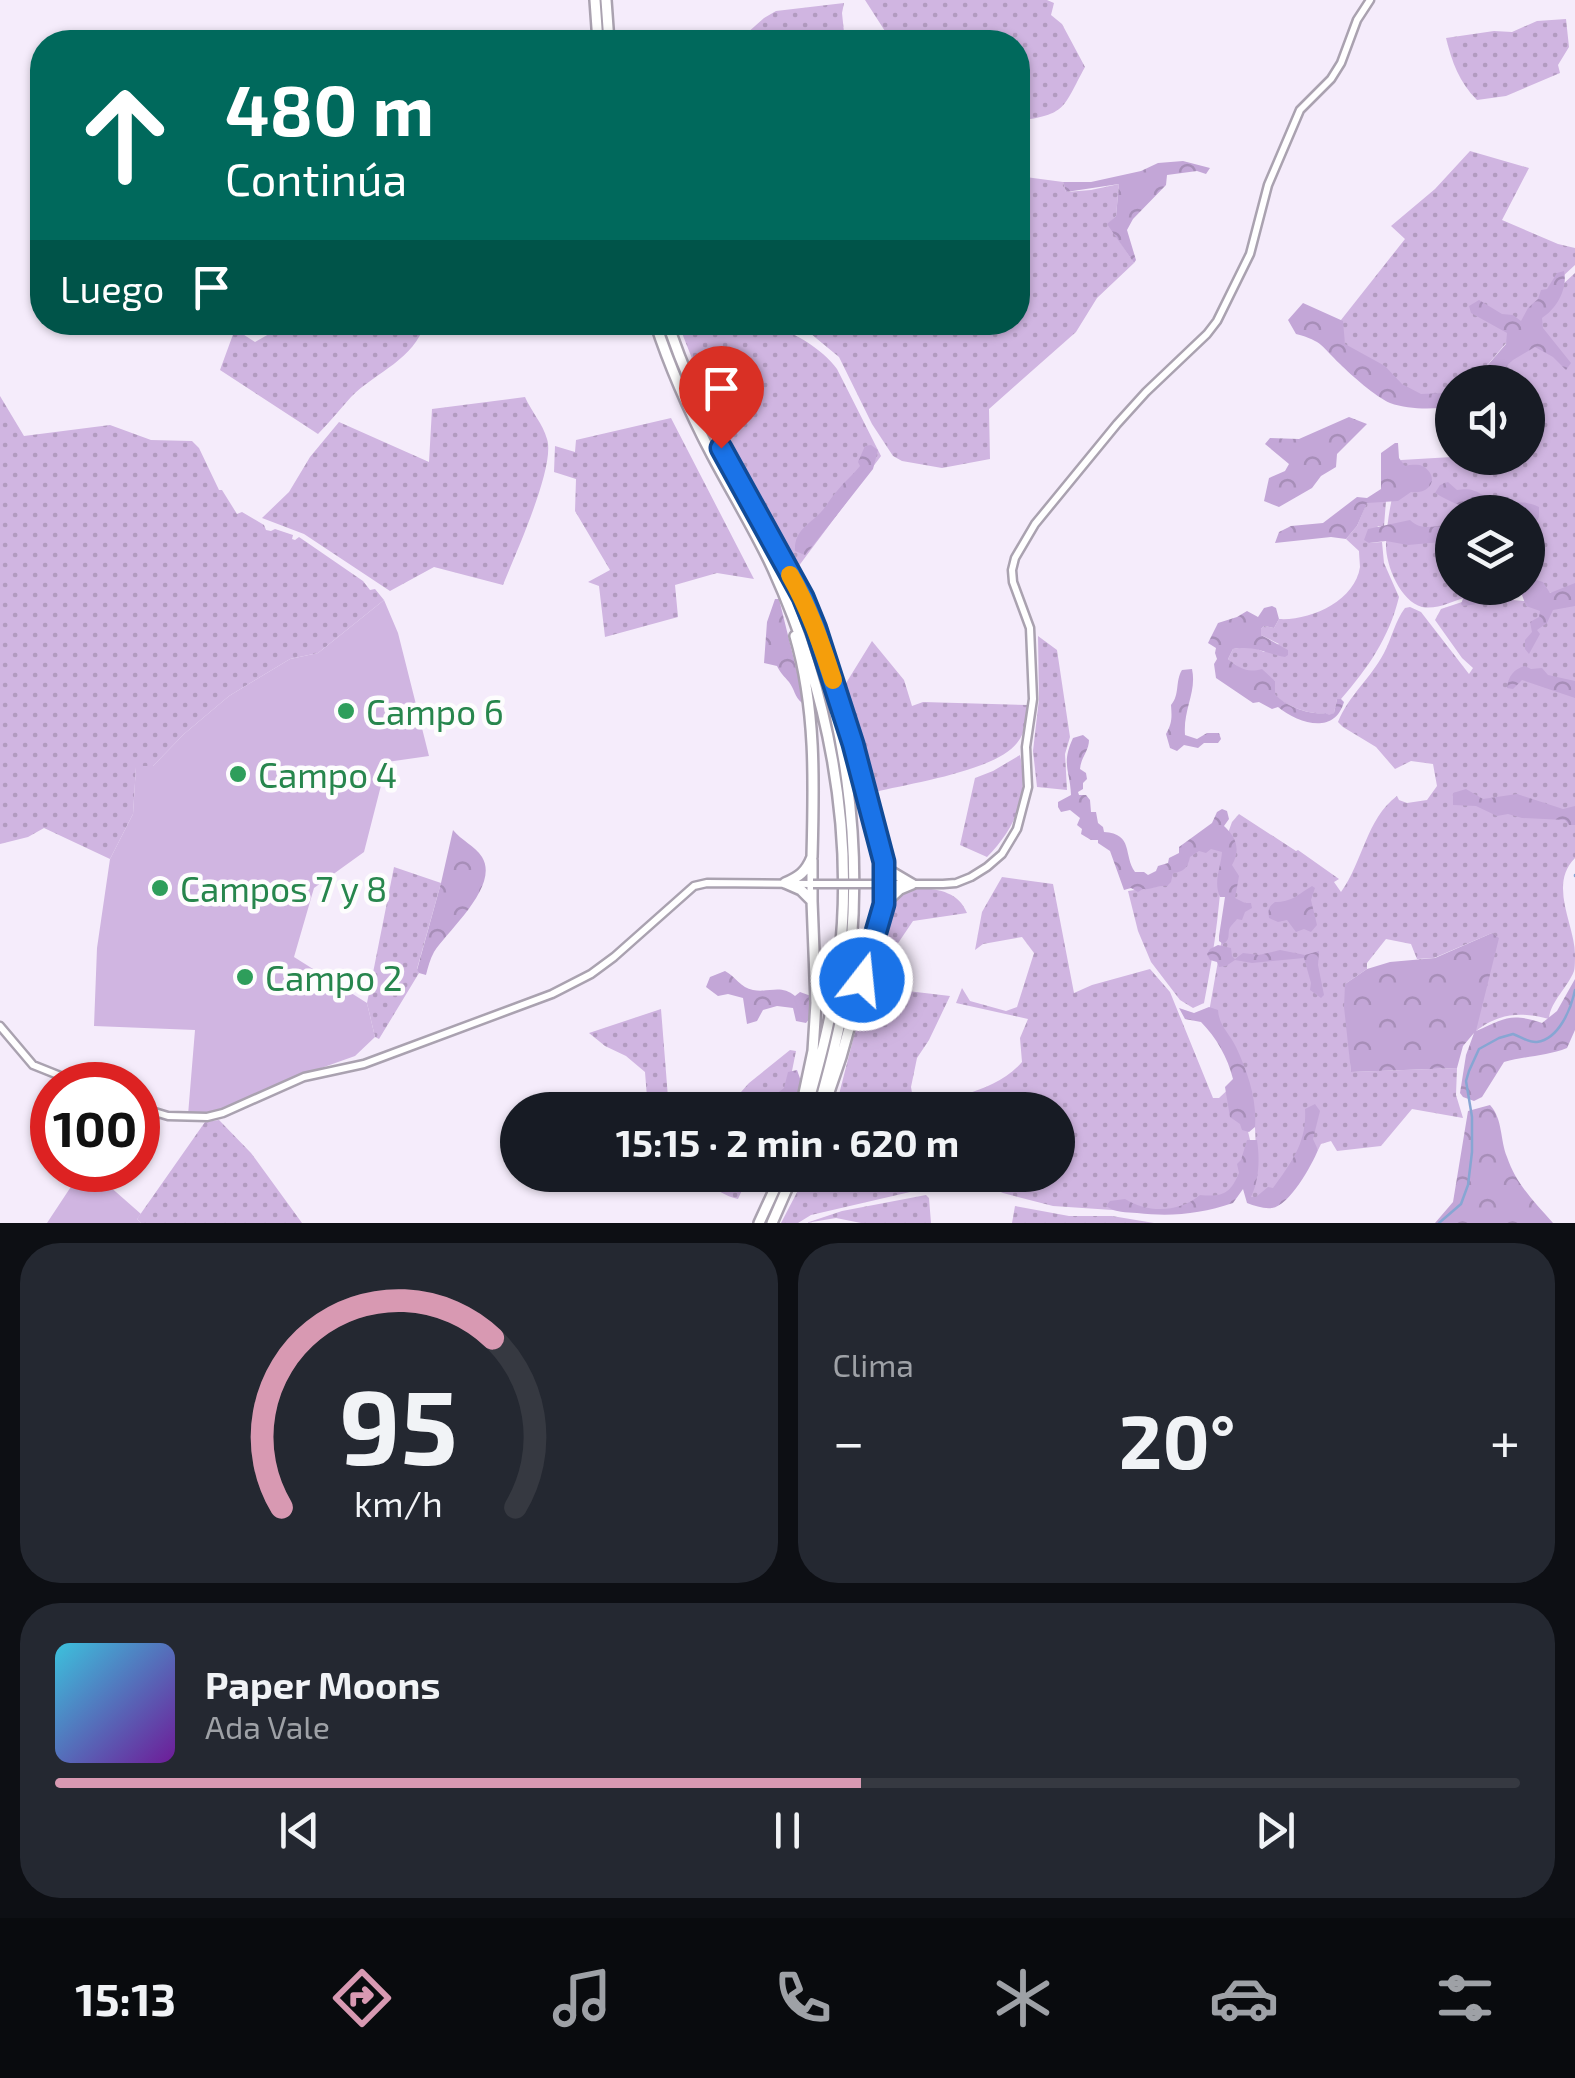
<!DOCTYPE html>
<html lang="es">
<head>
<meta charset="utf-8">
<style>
	body { margin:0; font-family:"Exo 2",sans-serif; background:#242831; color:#f1f3f6; height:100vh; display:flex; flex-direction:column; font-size:38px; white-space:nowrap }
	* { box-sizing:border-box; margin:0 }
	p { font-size:32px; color:#9ea1a6 }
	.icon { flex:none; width:55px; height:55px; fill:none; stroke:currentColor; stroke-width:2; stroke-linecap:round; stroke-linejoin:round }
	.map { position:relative; height:1223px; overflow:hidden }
	.side { display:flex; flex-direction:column; gap:20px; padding:20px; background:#0d0f14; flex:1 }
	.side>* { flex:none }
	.guide { position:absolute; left:30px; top:30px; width:1000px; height:305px; border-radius:40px; box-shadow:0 2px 8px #0004; background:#00695c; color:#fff; overflow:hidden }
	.buttons { position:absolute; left:1435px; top:365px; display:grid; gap:20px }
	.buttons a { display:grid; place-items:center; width:110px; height:110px; border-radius:50%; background:#171b24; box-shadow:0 2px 8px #0004; font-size:50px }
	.speed { position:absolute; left:30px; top:1062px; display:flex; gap:20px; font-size:50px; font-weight:700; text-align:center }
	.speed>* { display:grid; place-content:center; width:130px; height:130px; border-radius:50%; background:#171b24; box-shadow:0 2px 8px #0004; line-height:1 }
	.speed .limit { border:15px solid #d22; background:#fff; color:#111 }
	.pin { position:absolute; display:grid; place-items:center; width:85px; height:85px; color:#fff; margin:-102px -42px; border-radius:50% 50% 50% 0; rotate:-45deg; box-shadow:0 0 10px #0007 }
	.pin .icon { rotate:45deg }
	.me { position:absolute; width:110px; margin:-55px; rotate:16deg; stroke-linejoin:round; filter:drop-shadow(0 0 8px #0008) }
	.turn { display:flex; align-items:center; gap:35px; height:210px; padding:0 30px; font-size:45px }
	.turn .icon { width:130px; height:130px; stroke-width:2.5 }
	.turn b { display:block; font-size:70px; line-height:85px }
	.then { display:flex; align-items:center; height:95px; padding:0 30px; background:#0003; gap:20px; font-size:38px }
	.big { font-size:75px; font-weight:700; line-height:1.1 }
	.side .widget { flex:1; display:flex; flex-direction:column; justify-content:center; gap:15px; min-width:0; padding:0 35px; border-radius:40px; background:#242831 }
	.side .dial { align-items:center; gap:0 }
	.dial svg { height:260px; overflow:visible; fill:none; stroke:#363941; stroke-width:7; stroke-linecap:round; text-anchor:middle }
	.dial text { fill:#f1f3f6; stroke:none }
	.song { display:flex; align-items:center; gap:30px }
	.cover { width:120px; height:120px; border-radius:15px; background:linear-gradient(135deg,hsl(190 70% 55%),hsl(280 70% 35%)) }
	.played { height:10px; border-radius:5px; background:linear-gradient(90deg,#d899b2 55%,#363941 55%) }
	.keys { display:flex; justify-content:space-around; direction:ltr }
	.heat { display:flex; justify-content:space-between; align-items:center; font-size:55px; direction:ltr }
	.side .tiles { flex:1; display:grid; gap:20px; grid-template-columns:1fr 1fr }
	.widget:last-child { grid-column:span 2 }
	.trip { position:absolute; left:500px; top:1092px; width:575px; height:100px; border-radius:50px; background:#171b24; box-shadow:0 2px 8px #0004; font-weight:700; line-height:100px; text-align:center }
	.tabs { display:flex; height:160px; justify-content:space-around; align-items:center; background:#090b0e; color:#9ea1a6 }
	.tabs .icon { width:70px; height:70px }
	.tabs .current { color:#d899b2 }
	.tabs b { font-size:45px; color:#f1f3f6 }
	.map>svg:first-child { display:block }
	.grass { fill:url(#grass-dots); fill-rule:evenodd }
	.forest { fill:url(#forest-crowns) }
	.garden { fill:#d0b5e1 }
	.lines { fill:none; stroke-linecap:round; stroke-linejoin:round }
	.stream { stroke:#87a6d3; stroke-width:2.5 }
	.tertiary-casing { stroke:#aaa2b0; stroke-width:11 }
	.motorway-casing { stroke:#aaa2b0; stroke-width:14 }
	.tertiary { stroke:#fff; stroke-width:6 }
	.motorway { stroke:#fff; stroke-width:9 }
	.tertiary-bridge-casing { stroke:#aaa2b0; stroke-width:11; stroke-linecap:butt }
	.tertiary-bridge { stroke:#fff; stroke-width:6 }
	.route-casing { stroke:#114b97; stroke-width:25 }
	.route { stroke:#1a73e8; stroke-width:18 }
	.slow { stroke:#f59e0b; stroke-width:18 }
	.leisure-dot { fill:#2e9e5b; stroke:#fdfdfd; stroke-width:4 }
	.labels { text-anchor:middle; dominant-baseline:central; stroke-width:9; stroke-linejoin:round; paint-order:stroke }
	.leisure-label { font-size:35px; fill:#27864d; stroke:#fdfdfd; text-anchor:start }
</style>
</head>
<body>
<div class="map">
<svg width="1575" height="1223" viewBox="0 0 1575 1223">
	<defs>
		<pattern id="grass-dots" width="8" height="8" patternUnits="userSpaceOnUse" patternTransform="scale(2.5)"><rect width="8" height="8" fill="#d0b5e1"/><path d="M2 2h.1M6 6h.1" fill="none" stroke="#b29bc0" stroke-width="1.8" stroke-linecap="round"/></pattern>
		<pattern id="forest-crowns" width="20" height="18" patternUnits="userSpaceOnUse" patternTransform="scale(2.5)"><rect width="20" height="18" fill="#c3a6d7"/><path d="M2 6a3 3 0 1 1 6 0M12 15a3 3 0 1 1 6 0" fill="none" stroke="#a78eb8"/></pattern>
	</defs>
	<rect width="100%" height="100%" fill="#f5ecfb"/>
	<path class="grass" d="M865,0H1047L1054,3L1051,15L1062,24L1085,67C1062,109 1067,114 1018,121V42H892Z
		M844,3L842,13L845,42H737L764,18L776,11Z
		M1566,19L1569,47L1558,65L1560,73L1506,96L1477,100C1459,82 1452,62 1446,38L1494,31L1512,32L1537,21Z
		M1470,151L1529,168L1502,220L1558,244L1575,248V265L1562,277L1473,382H1452V394L1430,405L1346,354L1341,320L1405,239L1391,226L1435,189Z
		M1018,176L1063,182L1066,192L1091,190L1119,184L1116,216L1108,224L1134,263L1097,298L1076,332L989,409L990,459L942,468L902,461L893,456L872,424L839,357L805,329L807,322H1018Z
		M1575,273V594C1540,593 1501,588 1467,597C1453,601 1437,610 1422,607C1400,601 1385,564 1386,543C1387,517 1394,486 1401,460L1452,457L1528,458V382H1490L1562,285ZM1452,512H1528V588H1452Z
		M282,323V322L425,323C414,360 377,371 351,397C340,409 330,422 318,434L220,370L235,329L255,342L276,330Z
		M678,323C704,323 731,320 757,323C784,325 822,348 837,369L881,456L798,567L719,427Z
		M0,396L24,436L110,425L151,440L192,441L199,448L219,490H222L237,514L242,512L264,525L266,530L271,531L275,529L293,535L292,539L295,540L299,537L363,581L370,590L375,589L384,600L318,653L290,659L229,696L184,734L153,766L136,767L133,814L110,859L44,828L28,837L0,844Z
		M525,397C531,411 543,424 547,439C556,466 514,557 503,585L434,567L390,591L304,534L262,518L289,492L310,457L339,422L429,462L432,409Z
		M671,418L754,579L717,573L675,585L678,617L605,637L599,586L588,582L610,570L575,511L576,479L554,472L555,446L575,452L576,440Z
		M1386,501L1384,526H1378L1369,543L1382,542L1384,563L1399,597C1389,638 1368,668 1341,699H1337L1334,713L1329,716L1326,713C1310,715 1286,707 1274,694L1275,681L1241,669L1228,659L1233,649L1251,646L1264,652L1279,644L1261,635V629L1264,626L1274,628L1279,619C1310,621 1355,601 1360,567C1360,565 1359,553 1359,551L1346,539L1357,526L1367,502Z
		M1492,598L1543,603L1575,601V858C1548,885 1575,925 1575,955C1575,958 1575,969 1574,971C1568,987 1550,1002 1549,1019C1522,1012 1499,1012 1475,1032L1498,938L1492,933L1434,958L1417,959L1411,944L1386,939L1367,963V969L1345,984L1351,1072L1457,1068L1456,1095L1463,1118L1412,1109L1381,1146L1337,1151L1331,1141L1321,1144L1318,1150L1316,1147L1285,1199L1247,1200L1256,1152L1255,1127L1209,1012L1224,927L1228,833L1232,822L1239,814L1296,851L1298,850L1339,879L1334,882L1341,892C1363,862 1366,819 1397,796L1399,800L1407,803L1427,800L1437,786L1433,764L1411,761L1395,769L1376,747L1343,727L1338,722C1349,695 1371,678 1384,653C1392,638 1395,621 1405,608L1410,607L1421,612L1469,674L1473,668L1462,658L1435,620L1441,609L1465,601Z
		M1038,636L1057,650L1070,737L1065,754L1067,790L1037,787L1033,751L1039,699Z
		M872,641L904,680L912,706L923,702L1028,705C1027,718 1026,732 1017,743C995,771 911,783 875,792L843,688Z
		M1020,755C1029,796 1016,827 987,857L960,845L975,778L993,771Z
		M1223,837C1222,894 1215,947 1204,1003L1193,1008L1180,1000L1151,962L1138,931L1128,891L1155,887L1195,851Z
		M394,867L441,883L417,969L419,973L379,1039L375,1037L367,1003Z
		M1002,877L1053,884L1074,993L1092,985L1150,969L1170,992L1213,1098H1219L1236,1082L1251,1144L1238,1194L1157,1213L1053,1206L1003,1193L962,1175H1058V1110H923L922,1107L952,1098L955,1104L964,1102V1095C987,1087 1006,1080 1022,1062L1020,1038L1028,1019L956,1003L962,988L970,1001L1006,1011L1017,1007L1034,953L1022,937L983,944L975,950L982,912Z
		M920,888C940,889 959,893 967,913L913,921L888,958L882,988L950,996L929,1040L917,1058L911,1087L915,1110H835L887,907L899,894Z
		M661,1009L669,1110H648L645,1072L626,1056L605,1046L589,1033Z
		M790,1050L796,1051L789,1086L779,1110H725L749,1083Z
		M219,1120L251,1153L302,1223H141L137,1219L205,1122Z
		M712,1175H749L738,1199C725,1196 716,1190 706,1180Z
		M806,1175H926L928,1186L923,1189L811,1215L798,1223H781Z
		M926,1195L929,1198L931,1223H861L836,1218L806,1223L842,1211Z
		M1015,1206L1069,1216H1112L1154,1223H1012Z"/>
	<path class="forest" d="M1183,161L1210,168L1206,174L1197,171L1167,175L1166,185L1133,219L1127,230L1136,260L1134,263L1107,224L1116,216L1119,184L1066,192L1063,182H1091L1141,171L1158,163Z
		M1564,271C1568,288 1557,309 1542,318L1543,328L1571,363L1566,370L1553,357L1535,347L1513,360L1489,382H1473L1506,344L1507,333L1471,313L1469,306L1479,300L1502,314L1513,315L1521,321L1528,308L1538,299L1541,290L1547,289L1557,273Z
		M1303,303L1343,321L1345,344L1385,366L1402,384L1421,394L1444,393L1452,391V407C1433,409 1409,410 1390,403C1376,397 1351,375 1340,364C1322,347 1323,341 1296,334L1288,320Z
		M1349,417L1367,424L1337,454L1336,467L1321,476L1312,488L1279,507L1264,501L1269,478L1285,471L1289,464L1265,444L1270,438L1299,439Z
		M1395,443H1398L1399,458L1405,466C1409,465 1419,464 1422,466C1440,475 1432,495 1411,492L1398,501L1367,503L1357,526L1346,539L1331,537L1275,543L1279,532L1291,526L1323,523L1357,497L1367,498L1381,489V453Z
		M871,445L878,450L873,469L811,548L805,555L795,551C794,530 809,525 821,512C827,506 831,497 837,491C844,482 853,475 860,466L858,462L865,446Z
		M1448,482L1457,490C1478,486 1480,497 1497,501C1513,505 1525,499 1539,507V517L1528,539V512C1490,512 1468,513 1435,493L1440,485Z
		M1410,520C1424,533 1436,524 1452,525V541L1408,545L1386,541L1369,543L1364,540L1368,529Z
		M1530,578L1543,582L1550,593L1575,583V606L1553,610L1547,623L1537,630L1540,634L1529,654L1525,649V640L1532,632L1530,622L1539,617L1540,611L1526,606L1522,595L1498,593L1492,602L1463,606L1461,604L1467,588H1528V580Z
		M775,599H779L801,688L802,703C794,696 795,690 789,682C784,676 781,674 777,666L764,663L767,622Z
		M1272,606L1276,608L1279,619L1274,628L1264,626L1261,629V635L1288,650V655L1285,657C1264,653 1255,645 1233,649L1228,659C1241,669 1247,673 1262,669L1275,681V694C1286,707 1310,715 1326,713L1329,715L1334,713L1337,699H1341L1344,702C1334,736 1298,723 1278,707L1272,709L1259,702L1253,703L1216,678L1214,664L1217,659L1215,653L1216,648L1208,643L1218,623L1237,617L1247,611L1258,617L1264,608Z
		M1525,666L1531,669L1542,668L1548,675L1575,681V698L1522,680L1513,689L1507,688C1508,676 1514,669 1525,666Z
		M1192,669C1197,692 1183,709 1185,735L1197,739L1207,733H1219L1221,739L1218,743H1204L1198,748L1184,745L1177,751L1170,748L1166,734C1172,723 1172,718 1171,705C1180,695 1175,681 1182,670Z
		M1083,735L1089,740C1089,751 1081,757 1080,769L1086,773L1087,779L1083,783V789L1078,792L1079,795H1086L1090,800L1091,812H1096L1098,823L1103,827L1104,832C1134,834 1123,855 1135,872H1144L1148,875L1156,871L1158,866L1168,863L1169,858L1179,853V847L1212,823L1217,812L1222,809L1227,811L1229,819L1224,826C1236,837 1241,849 1232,865L1239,876L1235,898L1245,903H1251L1252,908L1245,912L1242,920L1237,919C1235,922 1230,926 1229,930C1228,936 1230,940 1223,944L1219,941V936L1225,897H1220C1213,882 1221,867 1222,852L1211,849L1206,853L1199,851L1190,857C1188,867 1184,872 1173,873L1171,882L1167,886C1158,885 1152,890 1143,889L1138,892L1131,888L1124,890L1110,851L1098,843V840H1091L1081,834L1082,829L1077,825L1080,818L1070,810L1061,812L1058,807V802L1071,795C1070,770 1061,764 1073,738Z
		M1466,789L1483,799L1517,794L1563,809L1575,806V825H1569L1565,820L1522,818L1508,814L1497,816L1476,806L1453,805V793Z
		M453,830C461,840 475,846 482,857C500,886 448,930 434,952C430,959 428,967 426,975L419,973L417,970L441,883Z
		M1312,886L1315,888L1311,900L1317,925L1311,932L1304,929L1296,932L1287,920L1278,922L1269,918C1268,910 1268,907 1275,902C1292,902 1297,895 1312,886Z
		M1492,933L1499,938L1476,1031C1505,1019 1509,1012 1542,1023L1557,1011L1575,979V1030L1567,1048C1547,1056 1525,1056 1504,1062L1482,1097L1474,1101L1463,1097L1460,1093L1466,1055L1474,1033L1463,1046L1457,1068L1351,1072L1344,1007L1345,984L1367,969L1390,962L1435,958Z
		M1218,945L1231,948L1232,956L1235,959L1243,953L1259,955L1280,950L1305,955L1319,951L1318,965L1324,995L1321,998L1310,990L1311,983L1304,958L1252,963L1235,960L1226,966L1219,967L1217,962L1210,960L1207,954L1210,949Z
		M725,971C735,976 741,988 753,990C769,993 781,984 795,996L800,992L811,996L810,1018L806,1023L796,1021L793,1008L777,1006L763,1010L757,1021L747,1024L743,998L728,994L718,996L706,987L710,977Z
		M1209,1007L1218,1010C1219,1026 1230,1034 1236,1047C1248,1073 1257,1099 1255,1127L1249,1132L1242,1130L1240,1124L1230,1117L1225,1087L1233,1079C1228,1058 1216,1037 1201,1022L1185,1019L1179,1008L1194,1013Z
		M797,1070L802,1084L792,1110H763V1104L784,1088L788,1072Z
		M1315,1104L1320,1111L1313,1139L1318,1150C1312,1165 1289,1206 1272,1208C1264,1209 1255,1206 1247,1203L1243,1189L1233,1203C1200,1214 1171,1217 1137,1213C1126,1212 1116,1213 1106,1206L1110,1201L1125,1199C1147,1213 1179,1213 1200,1195C1223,1197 1230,1194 1239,1173L1237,1164L1241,1160L1247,1140H1257C1260,1159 1259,1180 1251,1197H1256L1268,1187L1273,1188C1292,1162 1307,1142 1305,1109Z
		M1490,1105C1503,1119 1500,1140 1507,1157C1516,1184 1535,1203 1553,1223H1435L1453,1202L1468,1111Z"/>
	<path class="garden" d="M384,600L398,633L429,756L387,762L364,852L314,888L294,957L367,1003L375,1037L355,1056L293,1078L216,1113L188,1115L195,1030L94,1026L97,948L110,859L133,814L136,766H153L184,734L229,696L290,659L318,653Z
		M82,1170H91L141,1214L137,1219L141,1223H47Z"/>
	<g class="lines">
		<path class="stream" d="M1575,875V876
			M1439,1223L1461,1204L1468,1185L1472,1152V1117L1466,1081L1469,1071L1479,1049L1499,1038L1513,1034C1521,1037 1529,1043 1537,1042C1559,1039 1571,1009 1575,990"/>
		<defs>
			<path id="tertiary" d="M884,884H943L956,883L971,877L987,867L1002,854L1017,829L1028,787L1026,747L1033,699L1030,628L1013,582L1012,570L1015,558L1035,524L1117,424L1146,392L1207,334L1217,321L1250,254L1268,185L1300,110L1331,79L1341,63L1357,20L1370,0
				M0,1026L33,1065L83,1085
				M138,1107L168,1116L207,1117L223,1113L304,1077L364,1064L552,994L591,974L614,957L694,886L707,883L813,884"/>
			<path id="motorway" d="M595,0L598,42
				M606,0L609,42
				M655,322C670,368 690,413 712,455C732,493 755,530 773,569C828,690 855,829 839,962C833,1012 820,1061 806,1110
				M667,322C682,365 700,408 721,448C740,486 765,523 783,562C847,698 869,858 843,1007C837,1042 827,1076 818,1110
				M820,640L847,723L884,862L890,871L912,884
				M812,860V901
				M785,883C799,877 806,872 812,857C814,783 816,708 795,636
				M785,883L801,890L812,901L816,1003L813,1051L802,1103
				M884,904V862
				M827,1098L841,1057L884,904L900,889L912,884
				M759,1223L781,1175
				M772,1223L793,1175"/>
		</defs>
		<use href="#tertiary" class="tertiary-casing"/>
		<use href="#motorway" class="motorway-casing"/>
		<use href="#tertiary" class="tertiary"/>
		<use href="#motorway" class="motorway"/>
		<defs>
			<path id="tertiary-bridge" d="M813,884H884"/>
		</defs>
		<use href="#tertiary-bridge" class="tertiary-bridge-casing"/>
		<use href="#tertiary-bridge" class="tertiary-bridge"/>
	</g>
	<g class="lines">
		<defs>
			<path id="route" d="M721,448L803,597L816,629L853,744L884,862V904L862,980"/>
		</defs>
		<use href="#route" class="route-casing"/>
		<use href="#route" class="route"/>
		<path class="slow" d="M790,575C809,608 821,643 833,680"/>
	</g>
	<g class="leisure-dot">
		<circle cx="346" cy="711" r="10"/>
		<circle cx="238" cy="774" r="10"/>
		<circle cx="160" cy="888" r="10"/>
		<circle cx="245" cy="977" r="10"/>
	</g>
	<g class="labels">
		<g class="leisure-label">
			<text x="366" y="711">Campo 6</text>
			<text x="258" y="774">Campo 4</text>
			<text x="180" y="888">Campos 7 y 8</text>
			<text x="265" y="977">Campo 2</text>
		</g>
	</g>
</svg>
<div class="buttons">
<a><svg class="icon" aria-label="sound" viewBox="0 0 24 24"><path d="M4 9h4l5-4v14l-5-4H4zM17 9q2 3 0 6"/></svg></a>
<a><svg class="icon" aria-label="layers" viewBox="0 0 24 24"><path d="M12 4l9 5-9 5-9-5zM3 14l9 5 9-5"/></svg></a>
</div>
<div class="speed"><div class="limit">100</div></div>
<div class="pin" style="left:721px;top:448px;background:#d93025"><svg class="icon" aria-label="arrive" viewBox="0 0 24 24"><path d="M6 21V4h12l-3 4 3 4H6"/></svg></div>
<svg class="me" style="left:862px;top:980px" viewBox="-20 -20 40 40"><circle r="17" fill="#1a73e8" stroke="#fff" stroke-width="3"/><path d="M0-11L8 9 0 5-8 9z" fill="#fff"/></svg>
<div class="trip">15:15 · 2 min · 620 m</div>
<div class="guide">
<div class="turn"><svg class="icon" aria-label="ahead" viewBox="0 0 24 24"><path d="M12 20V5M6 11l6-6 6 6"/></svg><div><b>480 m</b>Continúa</div></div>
<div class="then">Luego<svg class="icon" aria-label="arrive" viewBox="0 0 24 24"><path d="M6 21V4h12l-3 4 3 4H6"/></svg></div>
</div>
</div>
<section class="side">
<div class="tiles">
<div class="widget dial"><svg viewBox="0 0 100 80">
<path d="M14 69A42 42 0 1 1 86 69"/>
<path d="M14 69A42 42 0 0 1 79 17" stroke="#d899b2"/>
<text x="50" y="56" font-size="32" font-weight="700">95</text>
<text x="50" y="72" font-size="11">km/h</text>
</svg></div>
<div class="widget"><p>Clima</p>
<div class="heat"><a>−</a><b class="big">20°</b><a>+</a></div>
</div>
<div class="widget">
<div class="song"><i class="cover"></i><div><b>Paper Moons</b><p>Ada Vale</p></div></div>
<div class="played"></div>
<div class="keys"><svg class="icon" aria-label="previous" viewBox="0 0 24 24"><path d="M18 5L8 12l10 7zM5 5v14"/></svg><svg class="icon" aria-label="pause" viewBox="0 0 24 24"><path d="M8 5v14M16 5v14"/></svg><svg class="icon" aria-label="next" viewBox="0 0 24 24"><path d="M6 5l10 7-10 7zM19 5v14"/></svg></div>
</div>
</div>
</section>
<nav class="tabs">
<b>15:13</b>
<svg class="icon current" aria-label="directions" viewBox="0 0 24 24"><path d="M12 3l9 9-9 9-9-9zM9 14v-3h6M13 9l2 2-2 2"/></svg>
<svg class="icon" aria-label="music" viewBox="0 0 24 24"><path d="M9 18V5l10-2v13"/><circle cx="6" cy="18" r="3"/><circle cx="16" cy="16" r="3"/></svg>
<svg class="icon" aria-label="phone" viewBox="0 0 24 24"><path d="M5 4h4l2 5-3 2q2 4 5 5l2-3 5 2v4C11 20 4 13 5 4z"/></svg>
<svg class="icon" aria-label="climate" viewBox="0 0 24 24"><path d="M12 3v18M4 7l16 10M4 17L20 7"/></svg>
<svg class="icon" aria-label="car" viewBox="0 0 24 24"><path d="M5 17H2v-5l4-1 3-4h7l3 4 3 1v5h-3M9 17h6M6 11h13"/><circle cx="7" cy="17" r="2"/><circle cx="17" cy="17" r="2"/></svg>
<svg class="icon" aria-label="filters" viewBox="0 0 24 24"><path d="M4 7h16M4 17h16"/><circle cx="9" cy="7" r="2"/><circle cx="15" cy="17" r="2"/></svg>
</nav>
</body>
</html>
